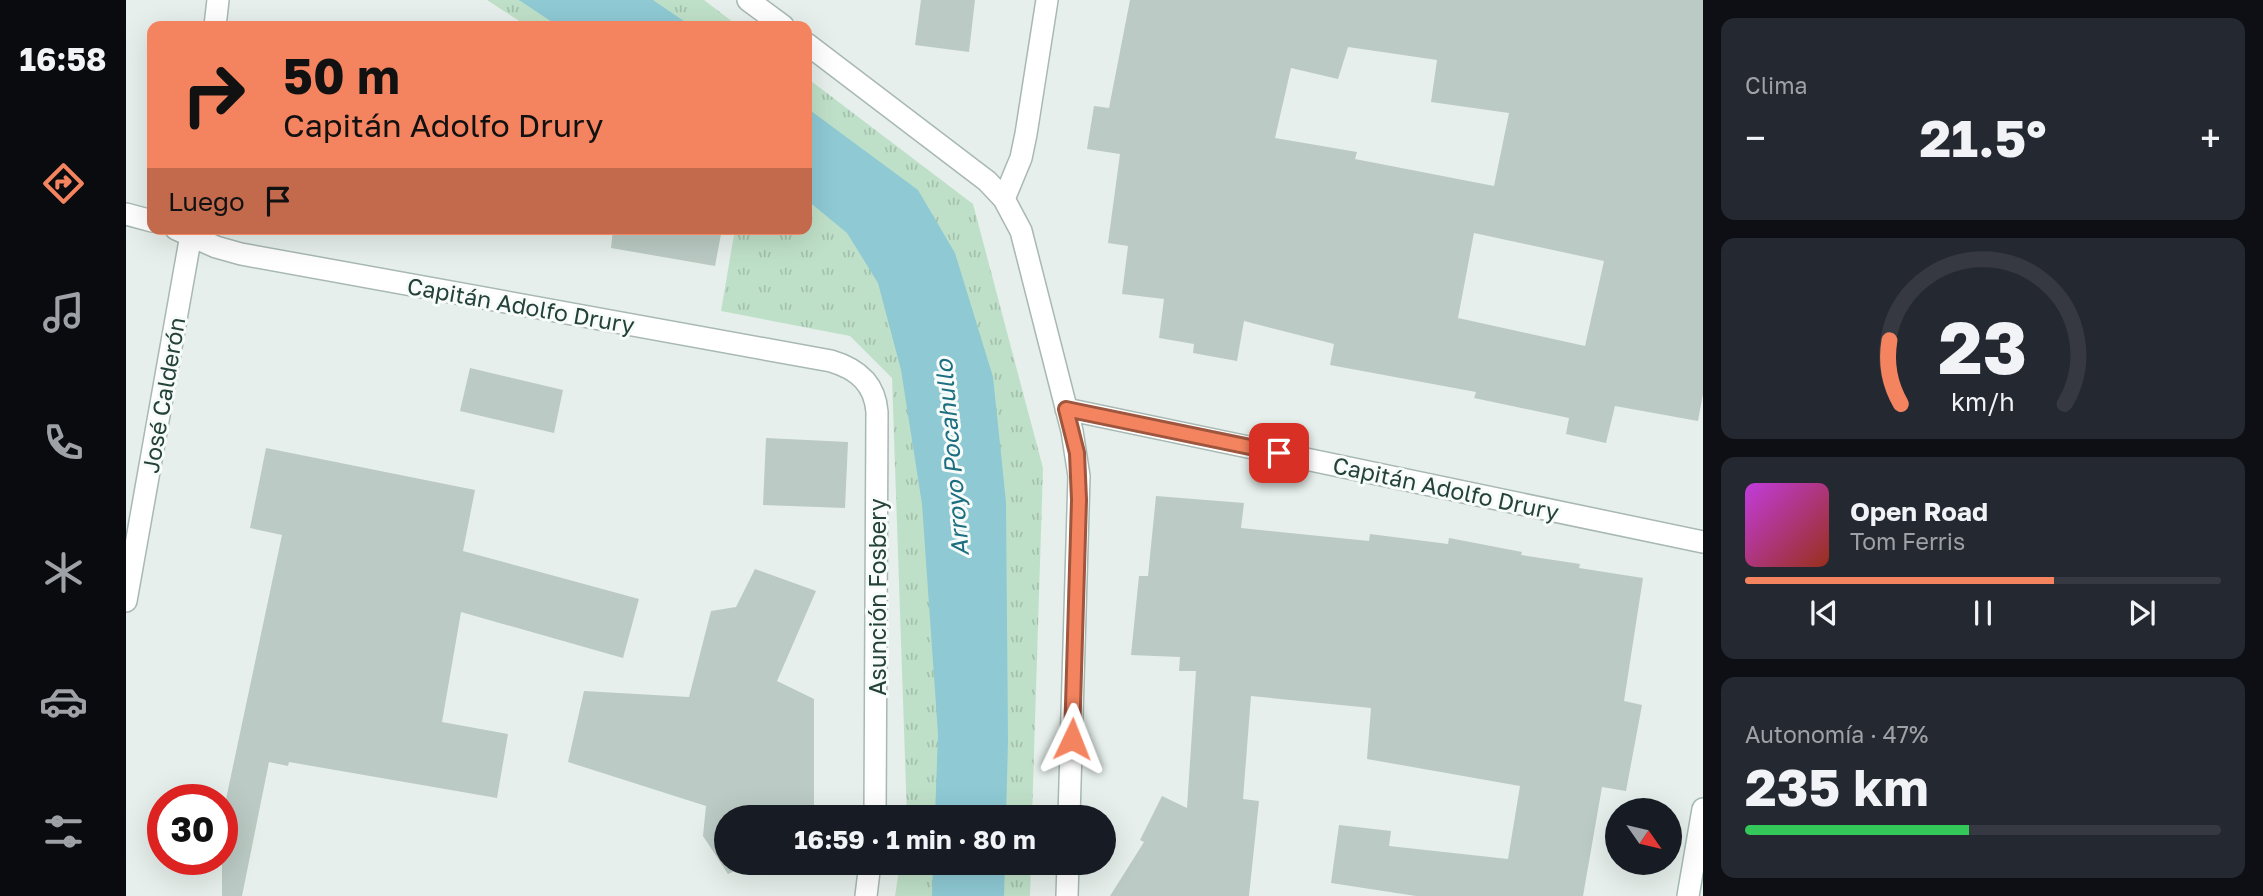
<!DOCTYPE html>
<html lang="es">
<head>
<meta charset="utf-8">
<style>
	body { margin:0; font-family:"Golos Text",sans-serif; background:#242831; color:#f1f3f6; height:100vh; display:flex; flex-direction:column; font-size:26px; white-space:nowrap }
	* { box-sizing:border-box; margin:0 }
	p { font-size:23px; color:#9ea1a6 }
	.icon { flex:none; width:38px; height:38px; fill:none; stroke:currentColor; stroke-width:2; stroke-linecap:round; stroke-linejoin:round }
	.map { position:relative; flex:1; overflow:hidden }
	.side { display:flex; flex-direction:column; gap:18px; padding:18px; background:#0d0f14; width:560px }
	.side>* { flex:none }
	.hud { position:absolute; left:21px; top:21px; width:665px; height:214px; border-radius:14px; box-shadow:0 7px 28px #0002; background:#f4845f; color:#111; overflow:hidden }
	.needle { width:46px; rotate:124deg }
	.buttons { position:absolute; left:1479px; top:798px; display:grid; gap:14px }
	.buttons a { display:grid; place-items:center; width:77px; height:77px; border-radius:50%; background:#171b24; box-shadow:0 7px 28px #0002; font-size:35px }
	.speed { position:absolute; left:21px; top:784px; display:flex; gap:14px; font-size:35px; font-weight:700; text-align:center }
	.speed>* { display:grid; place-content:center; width:91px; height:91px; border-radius:50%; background:#171b24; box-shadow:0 7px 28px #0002; line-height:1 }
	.speed .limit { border:10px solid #d22; background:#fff; color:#111 }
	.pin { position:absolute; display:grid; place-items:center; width:60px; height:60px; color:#fff; margin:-30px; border-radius:14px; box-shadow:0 4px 10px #0006 }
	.me { position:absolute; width:77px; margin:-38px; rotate:2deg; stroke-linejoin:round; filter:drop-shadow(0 0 5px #0008) }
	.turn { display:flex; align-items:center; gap:24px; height:147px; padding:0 21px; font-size:32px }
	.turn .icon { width:91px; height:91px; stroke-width:2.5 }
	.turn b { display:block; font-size:49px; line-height:60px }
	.then { display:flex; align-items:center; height:66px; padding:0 21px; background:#0003; gap:14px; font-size:26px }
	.big { font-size:52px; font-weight:700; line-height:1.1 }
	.side .widget { flex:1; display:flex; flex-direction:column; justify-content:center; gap:10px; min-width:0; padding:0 24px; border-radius:14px; background:#242831 }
	.side .dial { align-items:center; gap:0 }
	.dial svg { height:182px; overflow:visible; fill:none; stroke:#363941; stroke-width:7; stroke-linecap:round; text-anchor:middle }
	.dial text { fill:#f1f3f6; stroke:none }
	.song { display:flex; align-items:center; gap:21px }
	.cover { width:84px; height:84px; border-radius:10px; background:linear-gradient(135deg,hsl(290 70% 55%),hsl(10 70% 35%)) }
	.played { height:7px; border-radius:4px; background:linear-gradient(90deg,#f4845f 65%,#363941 65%) }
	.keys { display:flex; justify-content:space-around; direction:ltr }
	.heat { display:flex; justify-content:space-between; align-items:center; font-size:38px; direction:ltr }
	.charge { height:10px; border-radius:5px; background:linear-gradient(90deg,#34c759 47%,#363941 0) }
	.trip { position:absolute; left:588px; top:805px; width:402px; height:70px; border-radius:35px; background:#171b24; box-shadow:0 7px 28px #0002; font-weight:700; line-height:70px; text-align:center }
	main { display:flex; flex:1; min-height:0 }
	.tabs { display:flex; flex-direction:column; width:126px; justify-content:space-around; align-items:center; background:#090b0e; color:#9ea1a6 }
	.tabs .icon { width:49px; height:49px }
	.tabs .active { color:#f4845f }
	.tabs b { font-size:32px; color:#f1f3f6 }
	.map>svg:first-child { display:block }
	.grass { fill:url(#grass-tufts) }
	.water { fill:#8ec9d4 }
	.building { fill:#bbcac4; fill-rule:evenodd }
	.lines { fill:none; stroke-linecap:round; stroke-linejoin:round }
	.minor-casing { stroke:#a8b8b2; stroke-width:24 }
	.secondary-casing { stroke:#a4bbb3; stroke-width:24 }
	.minor { stroke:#fff; stroke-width:21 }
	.secondary { stroke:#fff; stroke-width:21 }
	.route-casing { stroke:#9f563e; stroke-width:18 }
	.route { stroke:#f4845f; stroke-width:12 }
	.labels { text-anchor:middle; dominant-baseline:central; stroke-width:6; stroke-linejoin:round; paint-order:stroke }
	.street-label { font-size:23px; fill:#24423a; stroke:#f7fbf9 }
	.water-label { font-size:24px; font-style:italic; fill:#1c6f80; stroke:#f7fbf9 }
</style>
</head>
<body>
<main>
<nav class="tabs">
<b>16:58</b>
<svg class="icon active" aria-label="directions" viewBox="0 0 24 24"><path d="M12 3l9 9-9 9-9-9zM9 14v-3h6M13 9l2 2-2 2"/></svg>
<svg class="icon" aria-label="music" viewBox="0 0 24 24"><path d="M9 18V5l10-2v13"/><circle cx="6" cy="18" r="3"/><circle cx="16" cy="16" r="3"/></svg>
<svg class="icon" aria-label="phone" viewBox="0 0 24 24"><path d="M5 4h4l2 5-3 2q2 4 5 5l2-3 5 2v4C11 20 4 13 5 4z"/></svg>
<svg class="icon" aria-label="climate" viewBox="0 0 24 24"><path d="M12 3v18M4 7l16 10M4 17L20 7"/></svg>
<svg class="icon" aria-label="car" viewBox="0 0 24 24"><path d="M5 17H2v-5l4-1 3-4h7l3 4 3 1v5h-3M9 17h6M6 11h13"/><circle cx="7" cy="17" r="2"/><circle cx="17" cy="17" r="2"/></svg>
<svg class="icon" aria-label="filters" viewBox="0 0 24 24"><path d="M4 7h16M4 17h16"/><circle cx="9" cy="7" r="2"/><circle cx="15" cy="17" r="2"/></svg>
</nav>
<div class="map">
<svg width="1577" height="896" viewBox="0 0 1577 896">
	<defs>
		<pattern id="grass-tufts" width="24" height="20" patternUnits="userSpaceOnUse" patternTransform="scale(1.75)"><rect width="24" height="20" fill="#bfe0c8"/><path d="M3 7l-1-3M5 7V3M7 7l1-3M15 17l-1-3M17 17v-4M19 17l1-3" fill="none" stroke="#a4c1ad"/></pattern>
	</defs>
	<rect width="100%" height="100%" fill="#e6efeb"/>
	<path class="grass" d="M361,0H578L612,26H401Z
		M681,78L847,204L917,468L906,817H781L766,378L724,336L595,311L609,229H681Z
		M774,863H905L904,896H769Z"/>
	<path class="water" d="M393,0H527L565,26H432Z
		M681,108L792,190L829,253L867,377L880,502L882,741L880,817H809L812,734L796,504L775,370L752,283L721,233L681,200Z
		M807,863H879L878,896H806Z"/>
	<path class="building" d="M795,0H849L843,52L789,45Z
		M1004,0H1577V394L1572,421L1489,406L1480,443L1440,434L1443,418L1348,398L1350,392L1204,365L1208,344L1118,321L1111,361L1067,353L1068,344L1033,338L1038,299L996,294L1002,246L982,243L994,154L961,149L968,106L983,108ZM1222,47L1311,60L1305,102L1383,113L1368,186L1229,159L1231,152L1149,138L1165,68L1212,79ZM1348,233L1478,261L1459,346L1332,318Z
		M487,229H596L589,266L485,248Z
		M344,368L437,390L428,433L334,411Z
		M640,438L722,442L719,508L637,505Z
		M140,448L349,490L337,551L513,599L497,658L335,612L316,722L382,734L371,798L163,762L162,766L143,762L116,896H96V818L156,535L124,528Z
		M1030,496L1118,503L1115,528L1243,541L1244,534L1322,544L1323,538L1396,552L1395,555L1454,564L1453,568L1517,578L1498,701L1516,705L1500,791L1476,787L1457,896H1290L1205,883L1213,825L1265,831L1263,846L1382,859L1394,786L1241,759L1245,708L1125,696L1117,799L1133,801L1123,896H984L1018,842L1014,840L1036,796L1061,808L1070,671H1053L1054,657L1005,655L1013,576H1022Z
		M629,569L690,591L651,681L688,699V817H600V863H627L602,874L577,836L580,806L442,762L458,691L563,697L585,611L610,607Z"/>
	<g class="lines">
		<defs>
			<path id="minor" d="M622,0L657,26
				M89,26L92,0
				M681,44L861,181L878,199L895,231L946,431L953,476L943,817
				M878,199L895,158L900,134L921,0
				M0,214L26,221
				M50,229L90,247L115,254L705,361C732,369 749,384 751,412L749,817
				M940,409L1577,542
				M0,601L66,229
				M740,896L744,863
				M941,896L942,863"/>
			<path id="secondary" d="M1562,896L1577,809"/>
		</defs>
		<use href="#minor" class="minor-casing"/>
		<use href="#secondary" class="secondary-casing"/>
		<use href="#minor" class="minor"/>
		<use href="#secondary" class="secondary"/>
	</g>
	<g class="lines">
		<defs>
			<path id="route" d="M946,739L953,500L951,453L940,409L1153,453"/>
		</defs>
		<use href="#route" class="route-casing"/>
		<use href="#route" class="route"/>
	</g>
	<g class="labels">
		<g class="street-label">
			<text transform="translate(395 305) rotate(10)">Capitán Adolfo Drury</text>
			<text transform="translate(37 395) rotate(-80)">José Calderón</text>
			<text transform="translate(1320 488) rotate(12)">Capitán Adolfo Drury</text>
			<text transform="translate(751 597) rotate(-90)">Asunción Fosbery</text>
		</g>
		<g class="water-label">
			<text transform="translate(825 458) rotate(-95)">Arroyo Pocahullo</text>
		</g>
	</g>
</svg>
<div class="buttons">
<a><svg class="needle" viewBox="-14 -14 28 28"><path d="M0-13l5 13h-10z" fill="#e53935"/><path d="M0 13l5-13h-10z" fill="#9ea1a6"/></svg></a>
</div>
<div class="speed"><div class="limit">30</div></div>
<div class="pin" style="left:1153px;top:453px;background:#d93025"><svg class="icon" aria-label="arrive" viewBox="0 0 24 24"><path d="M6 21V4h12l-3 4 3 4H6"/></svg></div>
<svg class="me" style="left:946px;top:739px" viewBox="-20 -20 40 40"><path d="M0-17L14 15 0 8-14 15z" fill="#f4845f" stroke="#fff" stroke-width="4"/></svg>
<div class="trip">16:59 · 1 min · 80 m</div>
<div class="hud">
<div class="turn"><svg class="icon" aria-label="right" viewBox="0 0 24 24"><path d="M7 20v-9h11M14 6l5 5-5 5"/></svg><div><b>50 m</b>Capitán Adolfo Drury</div></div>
<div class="then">Luego<svg class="icon" aria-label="arrive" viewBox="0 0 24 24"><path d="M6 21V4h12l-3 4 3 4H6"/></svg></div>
</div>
</div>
<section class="side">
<div class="widget"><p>Clima</p>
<div class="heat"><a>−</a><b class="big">21.5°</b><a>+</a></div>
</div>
<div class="widget dial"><svg viewBox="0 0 100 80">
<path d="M14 69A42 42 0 1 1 86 69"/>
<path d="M14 69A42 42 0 0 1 9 41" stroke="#f4845f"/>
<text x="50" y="56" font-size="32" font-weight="700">23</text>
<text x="50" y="72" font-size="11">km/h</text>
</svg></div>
<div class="widget">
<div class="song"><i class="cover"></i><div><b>Open Road</b><p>Tom Ferris</p></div></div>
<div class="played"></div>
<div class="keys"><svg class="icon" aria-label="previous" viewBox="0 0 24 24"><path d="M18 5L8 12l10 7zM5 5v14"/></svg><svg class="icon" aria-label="pause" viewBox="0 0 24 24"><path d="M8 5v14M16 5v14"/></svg><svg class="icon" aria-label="next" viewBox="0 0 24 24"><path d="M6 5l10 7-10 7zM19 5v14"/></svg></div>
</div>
<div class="widget"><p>Autonomía · 47%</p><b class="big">235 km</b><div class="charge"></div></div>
</section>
</main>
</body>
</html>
